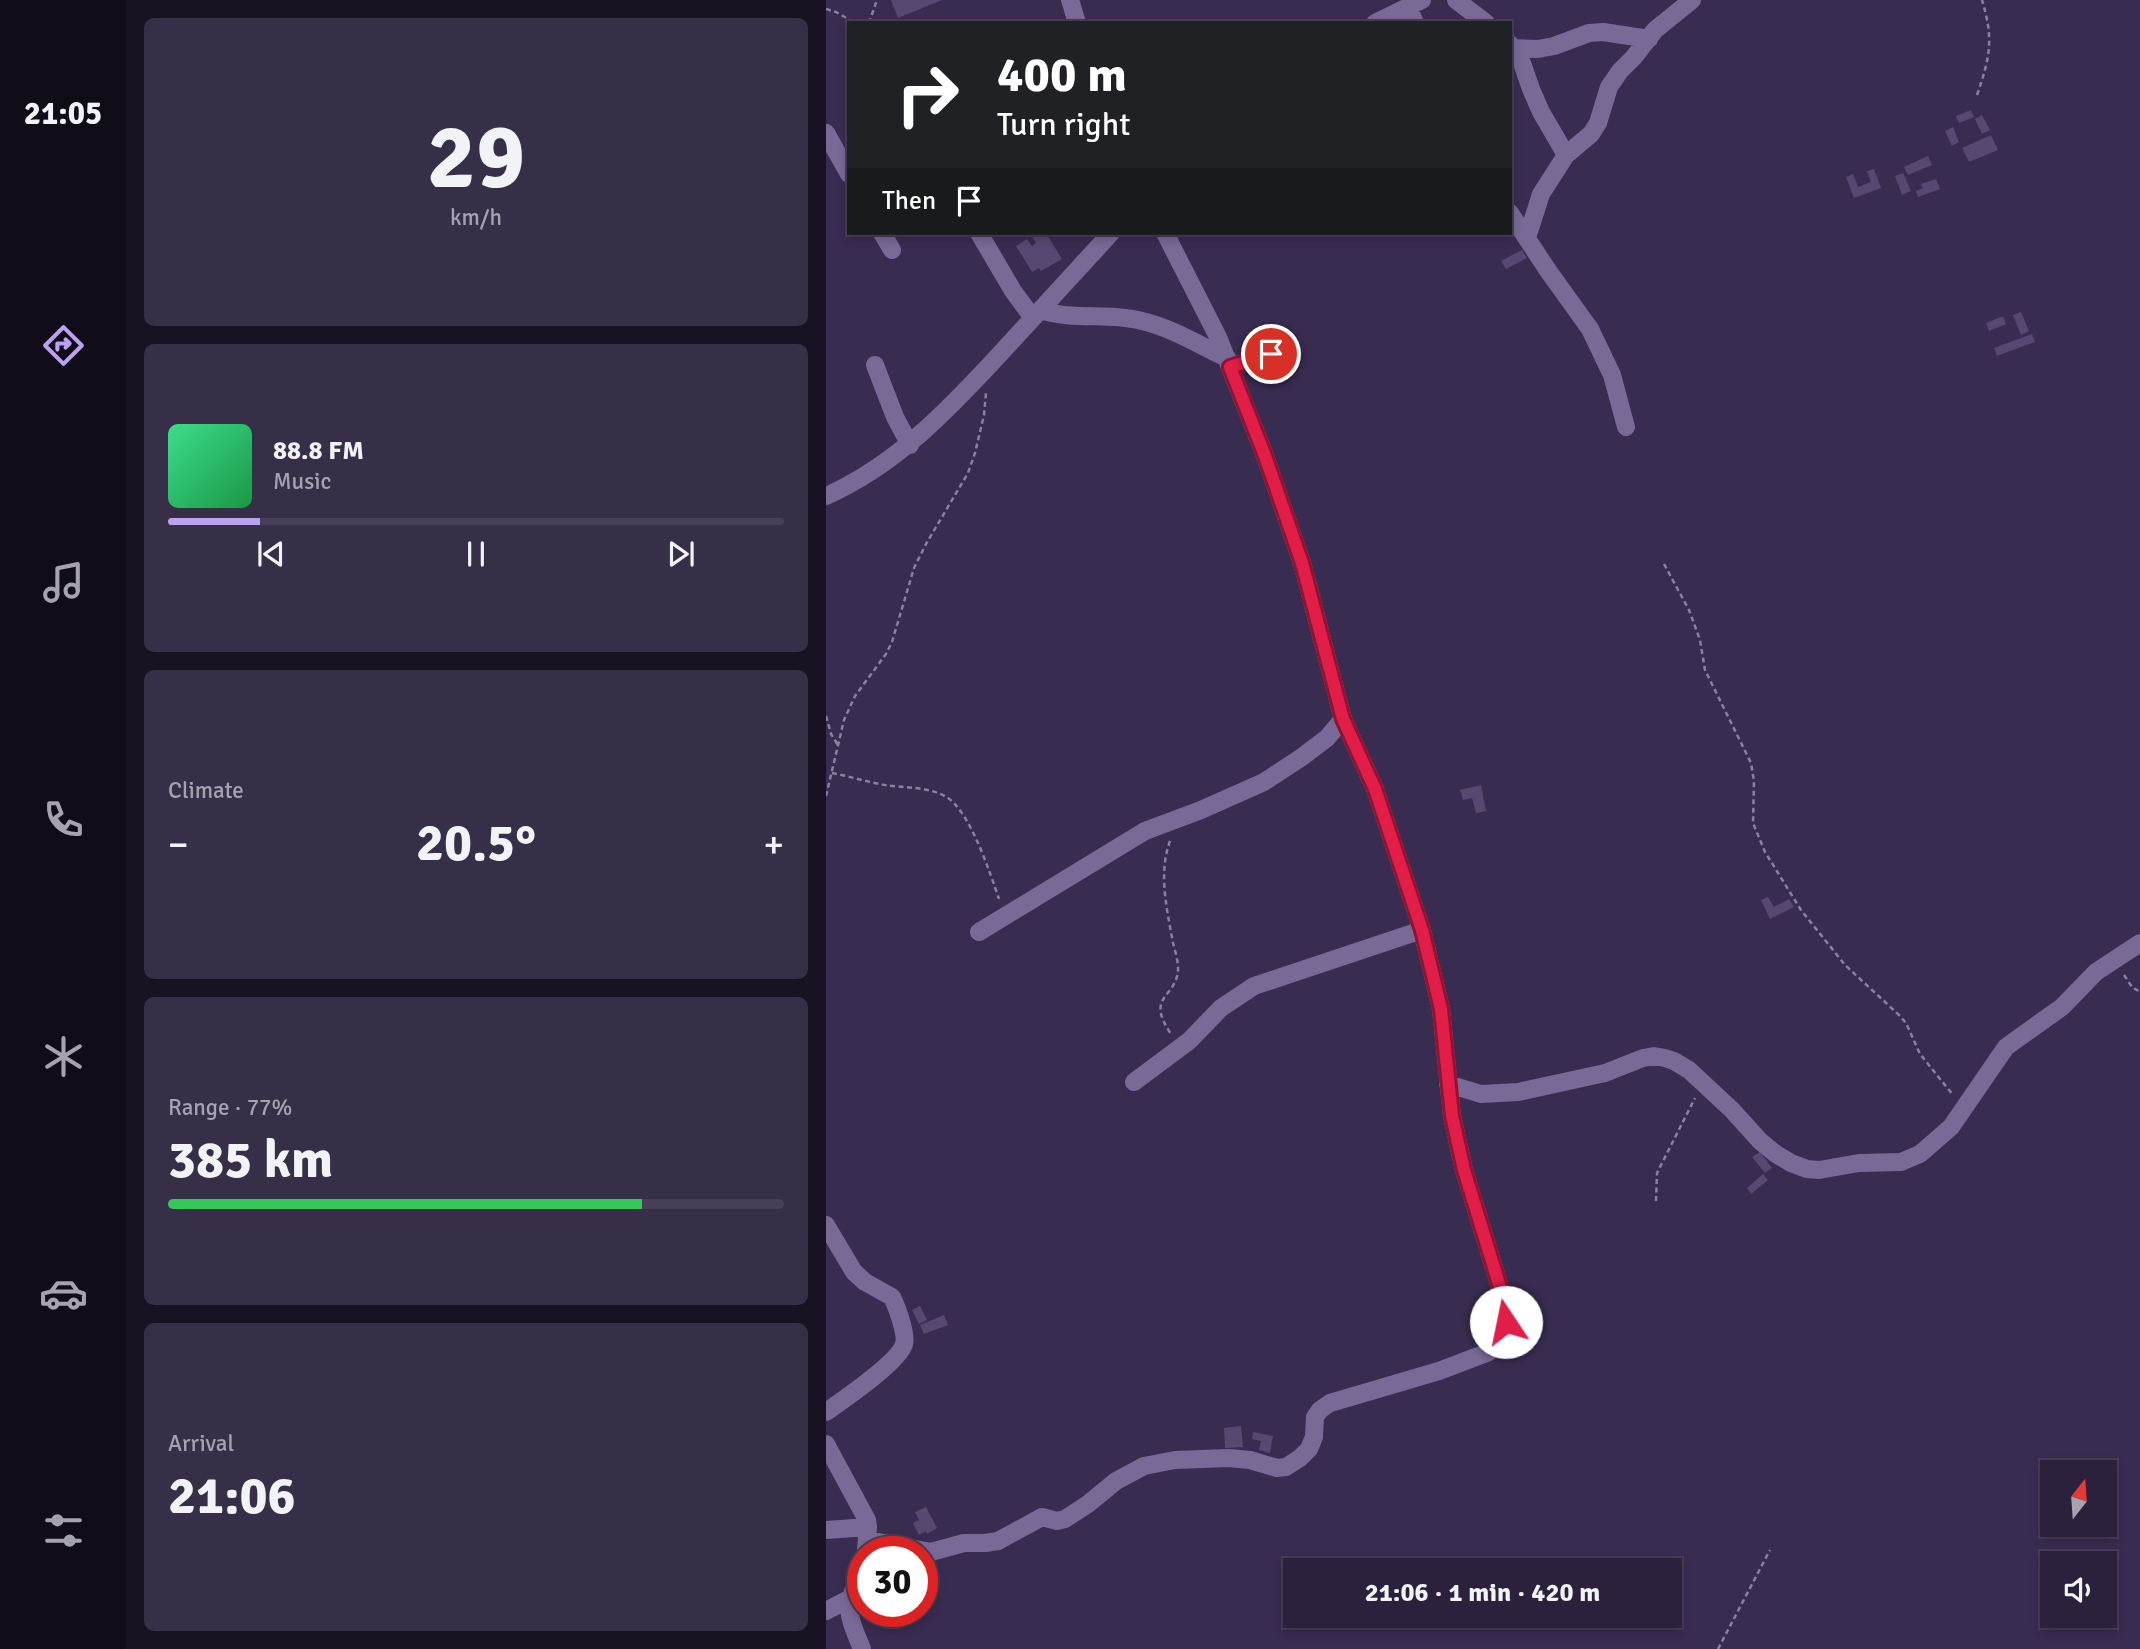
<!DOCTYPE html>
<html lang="en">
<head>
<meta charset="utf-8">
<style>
	body { margin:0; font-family:Signika,sans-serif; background:#372e48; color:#f1f3f6; height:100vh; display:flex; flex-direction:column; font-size:26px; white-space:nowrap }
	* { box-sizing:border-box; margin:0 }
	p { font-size:23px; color:#a6a3b0 }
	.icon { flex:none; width:38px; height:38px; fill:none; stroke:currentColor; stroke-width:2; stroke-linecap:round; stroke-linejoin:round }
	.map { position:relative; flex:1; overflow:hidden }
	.sheet { display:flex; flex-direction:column; gap:18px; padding:18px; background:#181222; width:700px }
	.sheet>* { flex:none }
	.top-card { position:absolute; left:21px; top:21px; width:665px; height:214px; border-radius:0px; box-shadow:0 4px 10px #0003,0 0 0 2px #473e57; background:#202124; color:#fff; overflow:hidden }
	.needle { width:46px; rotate:17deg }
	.controls { position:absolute; left:1214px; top:1460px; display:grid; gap:14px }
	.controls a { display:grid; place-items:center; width:77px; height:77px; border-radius:0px; background:#2b213d; box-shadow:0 4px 10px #0003,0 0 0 2px #473e57; font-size:35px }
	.speed { position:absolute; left:21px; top:1536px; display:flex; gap:14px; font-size:35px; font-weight:700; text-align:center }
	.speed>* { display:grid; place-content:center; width:91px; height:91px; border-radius:50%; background:#2b213d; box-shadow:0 4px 10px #0003,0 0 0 2px #473e57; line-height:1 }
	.speed .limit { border:10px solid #d22; background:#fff; color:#111 }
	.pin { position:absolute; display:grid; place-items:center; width:60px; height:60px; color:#fff; margin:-30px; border:4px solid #fff; border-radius:50%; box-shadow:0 2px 7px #0007 }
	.me { position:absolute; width:77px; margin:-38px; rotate:349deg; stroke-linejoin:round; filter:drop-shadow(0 0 5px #0008) }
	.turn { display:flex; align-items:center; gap:24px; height:147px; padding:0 35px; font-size:32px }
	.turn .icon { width:91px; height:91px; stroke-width:2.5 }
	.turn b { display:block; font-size:49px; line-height:60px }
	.then { display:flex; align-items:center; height:66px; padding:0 35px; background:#0003; gap:14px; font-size:26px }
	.big { font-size:52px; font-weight:800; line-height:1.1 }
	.sheet .widget { flex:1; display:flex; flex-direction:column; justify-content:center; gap:10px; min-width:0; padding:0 24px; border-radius:10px; background:#372e48 }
	.sheet .dial { align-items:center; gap:0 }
	.dial b { font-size:91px; line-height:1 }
	.song { display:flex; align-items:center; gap:21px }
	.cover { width:84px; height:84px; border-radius:10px; background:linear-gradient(135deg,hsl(150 70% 55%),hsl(140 70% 35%)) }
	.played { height:7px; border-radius:4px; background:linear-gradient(90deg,#bca0f2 15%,#473e57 15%) }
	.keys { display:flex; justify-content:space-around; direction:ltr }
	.heat { display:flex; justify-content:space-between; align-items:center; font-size:38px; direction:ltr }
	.charge { height:10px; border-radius:5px; background:linear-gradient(90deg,#34c759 77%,#473e57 0) }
	.trip { position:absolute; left:457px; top:1558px; width:399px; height:70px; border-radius:0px; background:#2b213d; box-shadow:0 4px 10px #0003,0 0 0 2px #473e57; font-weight:800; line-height:70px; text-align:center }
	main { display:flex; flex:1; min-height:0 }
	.menu { display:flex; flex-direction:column; width:126px; justify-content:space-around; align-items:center; background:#110d18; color:#a6a3b0 }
	.menu .icon { width:49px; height:49px }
	.menu .current { color:#bca0f2 }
	.menu b { font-size:32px; color:#f1f3f6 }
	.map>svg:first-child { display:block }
	.building { fill:#564870 }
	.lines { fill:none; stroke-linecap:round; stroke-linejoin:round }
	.path { stroke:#8a819c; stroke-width:2.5; stroke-dasharray:5 3.5; stroke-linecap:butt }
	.minor { stroke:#786997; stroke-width:18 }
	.route-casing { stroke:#92132f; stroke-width:18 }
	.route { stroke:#e11d48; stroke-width:12 }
</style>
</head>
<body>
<main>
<nav class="menu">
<b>21:05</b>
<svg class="icon current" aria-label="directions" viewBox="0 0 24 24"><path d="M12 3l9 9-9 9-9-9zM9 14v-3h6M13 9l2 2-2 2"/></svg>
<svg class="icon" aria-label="music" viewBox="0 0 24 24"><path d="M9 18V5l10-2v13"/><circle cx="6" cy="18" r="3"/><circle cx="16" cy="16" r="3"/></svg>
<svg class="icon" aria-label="phone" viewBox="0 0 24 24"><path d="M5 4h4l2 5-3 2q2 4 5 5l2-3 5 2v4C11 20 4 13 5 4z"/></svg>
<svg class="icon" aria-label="climate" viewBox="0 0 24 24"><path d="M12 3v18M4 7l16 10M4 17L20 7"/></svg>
<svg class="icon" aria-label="car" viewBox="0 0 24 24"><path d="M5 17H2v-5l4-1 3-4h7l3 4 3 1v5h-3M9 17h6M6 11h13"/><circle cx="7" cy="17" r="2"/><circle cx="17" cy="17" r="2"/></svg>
<svg class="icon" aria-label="filters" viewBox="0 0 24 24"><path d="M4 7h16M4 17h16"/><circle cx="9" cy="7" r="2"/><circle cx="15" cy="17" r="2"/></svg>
</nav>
<section class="sheet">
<div class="widget dial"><b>29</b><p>km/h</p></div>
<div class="widget">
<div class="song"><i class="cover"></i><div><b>88.8 FM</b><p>Music</p></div></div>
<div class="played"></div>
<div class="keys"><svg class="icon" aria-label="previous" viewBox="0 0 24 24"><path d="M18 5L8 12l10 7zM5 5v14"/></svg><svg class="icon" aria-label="pause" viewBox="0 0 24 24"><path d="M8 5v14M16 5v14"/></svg><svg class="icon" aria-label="next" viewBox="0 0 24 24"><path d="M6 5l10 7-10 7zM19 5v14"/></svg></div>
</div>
<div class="widget"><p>Climate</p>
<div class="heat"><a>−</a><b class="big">20.5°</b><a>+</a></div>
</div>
<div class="widget"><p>Range · 77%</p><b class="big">385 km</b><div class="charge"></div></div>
<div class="widget"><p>Arrival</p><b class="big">21:06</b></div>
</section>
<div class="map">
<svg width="1314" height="1649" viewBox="0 0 1314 1649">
	<rect width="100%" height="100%" fill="#392c51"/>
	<path class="building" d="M65,0H116L72,18Z
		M1145,110L1148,117L1133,123L1130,116Z
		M1156,115L1164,130L1156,134L1149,119Z
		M1127,127L1133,142L1126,146L1119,131Z
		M1165,135L1172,150L1143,162L1136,148Z
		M1102,156L1106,165L1082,175L1078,167Z
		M1048,169L1055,188L1028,198L1020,177L1027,174L1032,187L1045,182L1041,171Z
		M1077,173L1085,191L1076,195L1069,176Z
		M1110,179L1114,189L1092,197L1090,191L1097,188L1095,184Z
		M204,233H220L236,259L215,271L213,268L206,272L190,246L201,239L206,246L210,243Z
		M696,250L701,258L680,269L675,261Z
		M1195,312L1203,331L1195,335L1187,315Z
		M1177,316L1180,324L1163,331L1160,323Z
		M1206,334L1209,342L1171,356L1168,348Z
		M655,785L660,811L650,813L646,798L637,800L634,790Z
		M942,897L948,907L963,899L968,907L944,919L935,900Z
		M934,1152L946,1168L939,1173L926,1157Z
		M937,1174L942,1180L925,1194L921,1188Z
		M94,1306L101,1320L93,1324L86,1310Z
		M118,1315L122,1325L98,1334L94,1325Z
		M415,1426L417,1447L399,1448L398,1428Z
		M427,1432L447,1436L444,1453L433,1450L435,1441L426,1439Z
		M100,1507L111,1528L101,1534L100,1531L93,1535L87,1523L93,1520L89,1512Z"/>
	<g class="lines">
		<path class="path" d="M0,9L10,12L29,23
			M43,23L51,0
			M1151,95C1164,57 1168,39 1156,0
			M838,564L863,610L874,640L879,670L925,763L928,781L927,823L939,852L975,910L1019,965L1073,1015L1080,1023L1094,1054L1127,1095
			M0,716L5,734L12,745
			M6,773C22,776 38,781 54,784C76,789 102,785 122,798C145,814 164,873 173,899
			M0,796L18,720L29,696L60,654L66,642L88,568L100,544L142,473L149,453L158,415L160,393
			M344,841C332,874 341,909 347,943C349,950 351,958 352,965C354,999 317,993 345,1034
			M1298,975L1306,987L1314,992
			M830,1201L831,1173L869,1098
			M892,1649L944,1550"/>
		<path class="minor" d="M244,0L251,23
			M630,0L660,23
			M582,6L589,23
			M549,23L596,0
			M684,44L696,63L705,89L715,112L740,155
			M687,48L712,49L728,46L763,33L777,32L823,39
			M0,133L23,174
			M684,213L723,272L764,329L786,375L800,427
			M56,233L66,250
			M153,233L187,291L207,318
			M701,238L715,194L740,155L765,134L772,123L783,87L794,71L808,57L829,30L866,0
			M215,310C247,321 283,312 316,321C346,328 373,345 401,358
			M49,365L69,417L84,445
			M404,367L462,349
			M0,496C70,465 122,410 173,355C211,314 248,273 285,233
			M153,932L319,831L375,810L438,782L476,757L501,738L517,719
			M308,1082L363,1041L395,1008L428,986L596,930
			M622,1084L655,1094L692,1092L779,1073L817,1058L828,1056L839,1058L848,1061L863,1070L906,1110L934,1141L950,1154L965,1163L981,1169L993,1170L1033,1163L1075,1162L1094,1154L1125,1127L1180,1047L1236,1007L1270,972L1314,943
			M0,1225L28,1272L39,1282L66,1297C71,1307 81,1335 78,1344C73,1362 17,1400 0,1412
			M0,1444L41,1520L42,1527L40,1549
			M0,1530L42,1527
			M42,1540L105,1552L138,1543H159L172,1541L216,1517L231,1521L239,1519L262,1504L290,1481L318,1466L349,1460L403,1458L424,1460L451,1468L460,1467L474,1458L483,1449L488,1437L489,1417L494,1410L504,1403L613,1371L663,1352L673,1345L678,1334L680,1322L673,1284L638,1170L626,1116L615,1009L596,930L549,789L517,719L476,563L439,456L392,337L339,233
			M0,1611L23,1599
			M36,1649C19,1608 19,1608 37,1568"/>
	</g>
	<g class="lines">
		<defs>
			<path id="route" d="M445,354L404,367L439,456L476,563L517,719L549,789L596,930L615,1009L626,1116L638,1170L673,1284L680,1322"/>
		</defs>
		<use href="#route" class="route-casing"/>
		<use href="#route" class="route"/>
	</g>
</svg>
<div class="controls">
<a><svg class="needle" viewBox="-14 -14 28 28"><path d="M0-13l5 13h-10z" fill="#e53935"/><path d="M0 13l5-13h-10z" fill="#a6a3b0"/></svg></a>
<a><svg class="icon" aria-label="sound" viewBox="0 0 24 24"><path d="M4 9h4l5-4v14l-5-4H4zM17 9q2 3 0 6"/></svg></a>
</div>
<div class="speed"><div class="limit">30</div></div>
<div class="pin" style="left:445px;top:354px;background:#d93025"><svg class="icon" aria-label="arrive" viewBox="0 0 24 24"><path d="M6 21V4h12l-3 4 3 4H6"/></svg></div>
<svg class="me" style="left:680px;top:1322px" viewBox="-20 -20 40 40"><circle r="19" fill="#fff"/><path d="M0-13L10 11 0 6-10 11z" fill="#e11d48"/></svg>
<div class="trip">21:06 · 1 min · 420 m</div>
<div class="top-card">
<div class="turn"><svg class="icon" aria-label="right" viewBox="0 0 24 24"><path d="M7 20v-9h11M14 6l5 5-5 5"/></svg><div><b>400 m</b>Turn right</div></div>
<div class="then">Then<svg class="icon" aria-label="arrive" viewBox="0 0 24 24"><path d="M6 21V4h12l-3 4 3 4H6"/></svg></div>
</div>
</div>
</main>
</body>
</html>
